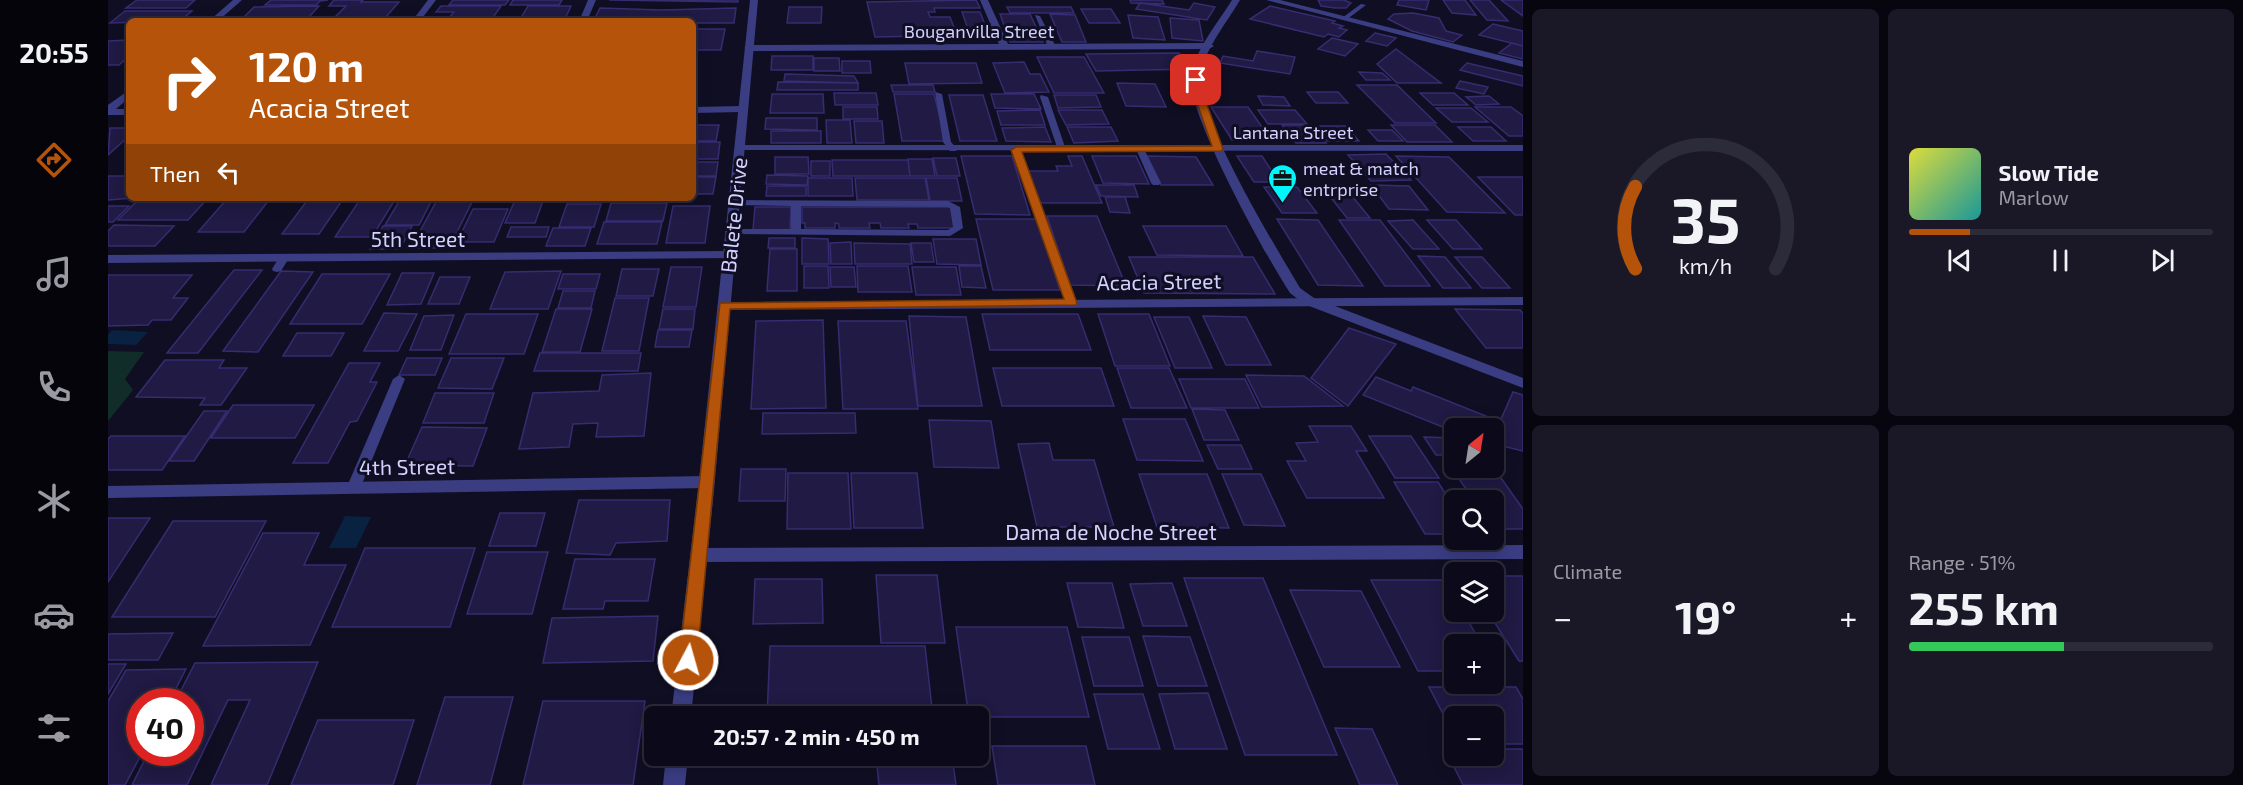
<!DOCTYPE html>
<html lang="en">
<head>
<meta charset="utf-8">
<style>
	body { margin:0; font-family:"Exo 2",sans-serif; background:#1a1827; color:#f1f3f6; height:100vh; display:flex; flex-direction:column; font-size:22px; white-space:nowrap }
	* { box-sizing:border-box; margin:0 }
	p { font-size:20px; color:#9a9aa2 }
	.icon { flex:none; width:33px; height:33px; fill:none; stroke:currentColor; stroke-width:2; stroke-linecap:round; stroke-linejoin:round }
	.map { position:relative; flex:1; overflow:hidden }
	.panel { display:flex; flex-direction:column; gap:9px; padding:9px; background:#07060e; width:720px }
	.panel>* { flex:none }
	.hud { position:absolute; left:18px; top:18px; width:570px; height:183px; border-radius:9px; box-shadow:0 3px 15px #0003,0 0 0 2px #2c2b39; background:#b45309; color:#fff; overflow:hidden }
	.needle { width:39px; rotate:30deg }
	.fabs { position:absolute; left:1336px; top:418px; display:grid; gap:12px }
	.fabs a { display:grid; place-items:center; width:60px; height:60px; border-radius:9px; background:#0c0a1a; box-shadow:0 3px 15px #0003,0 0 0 2px #2c2b39; font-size:30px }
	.speed { position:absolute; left:18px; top:688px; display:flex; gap:12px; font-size:30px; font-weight:700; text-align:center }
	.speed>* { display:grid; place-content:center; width:78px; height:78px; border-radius:50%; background:#0c0a1a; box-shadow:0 3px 15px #0003,0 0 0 2px #2c2b39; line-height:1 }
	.speed .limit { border:9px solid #d22; background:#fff; color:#111 }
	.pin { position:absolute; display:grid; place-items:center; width:51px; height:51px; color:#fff; margin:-26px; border-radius:12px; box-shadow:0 3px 9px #0006 }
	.me { position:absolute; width:66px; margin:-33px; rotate:6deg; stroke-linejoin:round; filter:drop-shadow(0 0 4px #0008) }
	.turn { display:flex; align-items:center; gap:21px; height:126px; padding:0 24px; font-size:27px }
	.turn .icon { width:78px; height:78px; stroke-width:2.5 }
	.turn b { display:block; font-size:42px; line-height:51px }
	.then { display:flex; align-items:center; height:57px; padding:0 24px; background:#0003; gap:12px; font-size:22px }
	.big { font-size:45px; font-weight:700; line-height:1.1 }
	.panel .tile { flex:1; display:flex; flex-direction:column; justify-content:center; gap:9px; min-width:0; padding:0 21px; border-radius:9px; background:#1a1827 }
	.panel .dial { align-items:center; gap:0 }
	.dial svg { height:156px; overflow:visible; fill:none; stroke:#2c2b39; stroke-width:7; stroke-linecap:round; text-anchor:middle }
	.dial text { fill:#f1f3f6; stroke:none }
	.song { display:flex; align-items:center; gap:18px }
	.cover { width:72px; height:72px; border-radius:9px; background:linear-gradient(135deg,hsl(60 70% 55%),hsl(180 70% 35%)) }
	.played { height:6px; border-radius:3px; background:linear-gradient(90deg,#b45309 20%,#2c2b39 20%) }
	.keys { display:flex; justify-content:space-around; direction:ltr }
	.heat { display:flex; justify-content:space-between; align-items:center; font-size:33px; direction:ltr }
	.charge { height:9px; border-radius:4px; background:linear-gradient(90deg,#34c759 51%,#2c2b39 0) }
	.panel .tiles { flex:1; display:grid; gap:9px; grid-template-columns:repeat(2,1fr) }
	.trip { position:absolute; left:536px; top:706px; width:345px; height:60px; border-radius:9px; background:#0c0a1a; box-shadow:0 3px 15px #0003,0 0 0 2px #2c2b39; font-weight:700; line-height:60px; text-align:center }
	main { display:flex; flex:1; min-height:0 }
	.menu { display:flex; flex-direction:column; width:108px; justify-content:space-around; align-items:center; background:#05040a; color:#9a9aa2 }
	.menu .icon { width:42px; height:42px }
	.menu .selected { color:#b45309 }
	.menu b { font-size:27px; color:#f1f3f6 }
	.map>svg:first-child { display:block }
	.green { fill:#112d2a }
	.water { fill:#0a2241 }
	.building { fill:#201a44; stroke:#352d70; stroke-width:1.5 }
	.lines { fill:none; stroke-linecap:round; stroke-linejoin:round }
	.service { fill:#3a3d82; fill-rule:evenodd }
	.minor { fill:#3a3d82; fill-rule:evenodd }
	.tertiary { fill:#3a3d82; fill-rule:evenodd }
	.route { fill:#b45309; stroke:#753606; stroke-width:1.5 }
	.labels { text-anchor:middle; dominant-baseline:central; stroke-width:6; stroke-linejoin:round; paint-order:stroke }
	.far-street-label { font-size:18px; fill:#d3d1ff; stroke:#100e23 }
	.far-poi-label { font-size:18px; fill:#d3d1ff; stroke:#100e23; text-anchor:start }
	.street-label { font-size:21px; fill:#d3d1ff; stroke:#100e23 }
</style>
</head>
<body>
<main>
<nav class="menu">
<b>20:55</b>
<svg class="icon selected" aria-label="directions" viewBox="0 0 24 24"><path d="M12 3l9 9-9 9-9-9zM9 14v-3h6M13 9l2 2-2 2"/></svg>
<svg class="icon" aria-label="music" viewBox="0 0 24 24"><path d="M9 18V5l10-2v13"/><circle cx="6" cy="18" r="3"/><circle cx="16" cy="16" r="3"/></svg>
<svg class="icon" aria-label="phone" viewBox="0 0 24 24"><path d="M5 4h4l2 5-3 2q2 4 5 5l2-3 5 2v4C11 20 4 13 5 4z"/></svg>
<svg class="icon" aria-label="climate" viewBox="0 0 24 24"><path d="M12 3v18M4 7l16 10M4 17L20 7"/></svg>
<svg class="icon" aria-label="car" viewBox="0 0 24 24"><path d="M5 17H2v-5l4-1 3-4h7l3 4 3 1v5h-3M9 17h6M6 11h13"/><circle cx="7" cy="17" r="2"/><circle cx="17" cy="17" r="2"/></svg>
<svg class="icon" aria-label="filters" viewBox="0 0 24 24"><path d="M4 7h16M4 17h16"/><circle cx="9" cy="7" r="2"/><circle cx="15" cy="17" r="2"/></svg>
</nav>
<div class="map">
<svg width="1415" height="785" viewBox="0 0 1415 785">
	<rect width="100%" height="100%" fill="#100e23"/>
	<path class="green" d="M0,351L36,352L17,379L25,390L0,421Z"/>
	<path class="water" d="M4,330L40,332L28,345L0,344V335Z
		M237,516L263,517L248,548H221Z"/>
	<path class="building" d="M29,0H87L78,8H18Z
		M163,0H220L212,1L208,5H157Z
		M226,0H255L253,2H291L278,17H227L238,6H221Z
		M345,0H401L397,5H341Z
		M405,0H454L451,5H402Z
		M501,0H630V2Z
		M868,0L872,8H826L827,12H820L822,17H842L847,30H813L815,36L767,37L759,2Z
		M1022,0H1054L1056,4L1023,3Z
		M1210,0H1236L1243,3L1238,8H1227L1213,6Z
		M1291,0H1321L1318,10L1289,5Z
		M1335,0H1357L1368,15L1344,13Z
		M1362,0H1381L1400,21L1379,20Z
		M1393,0H1415V16Z
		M1032,3L1081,10L1086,3L1107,7L1099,20L1028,9Z
		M211,6L201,17L135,18L146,7Z
		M333,6H393L384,19H340L346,12H328Z
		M420,6H463L456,21H411Z
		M1162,6L1227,21L1224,23L1235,26L1231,28L1239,30L1231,37L1220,34L1216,37L1142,19Z
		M681,7H714L713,23H679Z
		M899,7H963L966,13H902Z
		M492,8L554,10L628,8L626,23H585L551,21L552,18H487Z
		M973,9H1003L1012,23H981Z
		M17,11H84L72,21L2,23Z
		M854,12H872L882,37L863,38Z
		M1305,13L1331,18L1338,31L1354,35L1345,42L1304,31L1280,19L1286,14Z
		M892,14H922L935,42H902Z
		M942,14L967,15L978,42H954Z
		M1020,15L1050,17L1057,40L1025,38Z
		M1062,18L1091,20L1095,41L1064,38Z
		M209,19H272L270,21H207Z
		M1385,24L1415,31V46L1371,35Z
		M585,29H617L613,50H585Z
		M1267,33L1288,38L1279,46L1258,41Z
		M1224,38L1250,44L1237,56L1210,49Z
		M21,40V56L11,65H0V41Z
		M1404,43L1415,46V59L1391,53Z
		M1288,49L1333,83H1289L1269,64Z
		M1149,51L1187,57L1182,74L1112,63L1115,56L1145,61Z
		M1071,53L1084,69L988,71L978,54Z
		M664,56H705V70H663Z
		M929,57H976L996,93H946Z
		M706,58H731L732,71H706Z
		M734,61H762L763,73H734Z
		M916,62L922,74H932L941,92L897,93L885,63Z
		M797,63H868L874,83L801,84Z
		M1359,63L1415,76V86L1352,70Z
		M1251,72L1274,73L1282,80H1258Z
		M677,74L746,76L750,83L676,81Z
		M1352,81L1380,87L1376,94L1348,88Z
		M670,82L750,83V90H669Z
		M1009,83L1047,84L1058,107L1018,106Z
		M783,85H825L827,92H785Z
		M1249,85H1289L1328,123H1287Z
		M1199,92H1230L1240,103H1208Z
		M726,93H768L770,105H727Z
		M1312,93H1346L1360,105H1325Z
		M664,94H715L716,113H662Z
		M786,94H826L838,141H794Z
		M883,94H926L933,109L887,108Z
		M841,95H875L889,141H852Z
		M946,95H988L993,107L950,108Z
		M1150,96L1176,97L1182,106L1155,105Z
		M1381,96L1391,104L1368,105L1358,97Z
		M735,107H769L770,119H735Z
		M1103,107H1140L1163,140H1124Z
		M1367,107H1403L1415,116V136H1401Z
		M1328,108H1363L1380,122H1344Z
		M932,110L937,125H893L889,111Z
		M950,110H994L1001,124L958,125Z
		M1150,110H1187L1199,124H1160Z
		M658,118H709V130L657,129Z
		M718,120H742L744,143H719Z
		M746,121H774L776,143H748Z
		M585,125H611L608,141H585Z
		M1174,125H1203L1218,143H1188Z
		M1283,125H1327L1344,142H1299Z
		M1207,126H1238L1251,141H1219Z
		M937,127L943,142L898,141L894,128Z
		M959,127H1003L1010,141L966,143Z
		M1350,127H1383L1398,141H1365Z
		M2,128H21V136L0,155Z
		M1260,130H1284L1295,141H1270Z
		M663,131H713V143H663Z
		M589,142H612L610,159H586Z
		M1278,154L1303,180L1263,181L1240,155Z
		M853,156H904L922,215L867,214Z
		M960,156H974L994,203H929L918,171H950L948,166H964Z
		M984,156H1028L1041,184L995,183Z
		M1039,156L1088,157L1105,185H1053Z
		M1129,156H1154L1171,182H1146Z
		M1288,156L1341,157L1397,213L1339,212Z
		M667,157H700L701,174H667Z
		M825,158H848L852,176H829Z
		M800,159H824L827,176H802Z
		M724,160H800L802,176H725Z
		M703,161H722V176H703Z
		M585,162H610L608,176H585Z
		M659,175L700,176L699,185L658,184Z
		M0,176H21V198H25L0,200Z
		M585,177H608L605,194H585Z
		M1370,177H1415V215H1407Z
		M700,178H744L745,196H700Z
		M747,178H817L821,200H749Z
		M818,178H849L854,201H822Z
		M988,185H1026L1030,197L993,196Z
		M1213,185H1235L1262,218H1239Z
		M1263,185L1301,186L1320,210L1281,209Z
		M659,186H698V196H658Z
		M1156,187H1189L1209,213H1174Z
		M997,197H1017L1022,213L1002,212Z
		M32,198H100L80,220H10Z
		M253,198H288L264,237H227Z
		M293,198H325L311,225H277Z
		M330,198H366L341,248H303Z
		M408,198H436L427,223H397Z
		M118,200H161L136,232H90Z
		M198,202H233L211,234H174Z
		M503,203H559L555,221H498Z
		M459,204H493L486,227H451Z
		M0,206H21L5,222H0Z
		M565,206H602L597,243H558Z
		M647,207H683L682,230H645Z
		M694,207H844L848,228H810L809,224H800L801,228H773L772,223H761L762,228H731V224L727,223V228H697V223H694Z
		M365,209H400L386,242H349Z
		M939,216H989L1018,286L962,285Z
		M868,219H929L952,290H885Z
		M1169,219L1210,220L1255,286L1210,285Z
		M1231,220H1272L1322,286H1277Z
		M1305,220L1331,249H1305L1280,221Z
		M1319,220H1348L1374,249H1345Z
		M496,222H554L549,244H489Z
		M6,225L66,226L47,246H0V231Z
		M275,226H304L292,249H262Z
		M1035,226H1118L1135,256L1049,255Z
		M403,227H441L438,237H399Z
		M445,228H483L477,246H438Z
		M661,238H687V248H660Z
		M694,238L720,239L721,264H694Z
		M825,239H868L873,265L829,264Z
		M743,242L744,264H723L722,243Z
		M746,243L802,244L804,264H747Z
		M803,243H823L826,262H806Z
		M662,249H689V291H659Z
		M1310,256L1337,257L1363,288H1335Z
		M1021,257H1145L1167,294L1036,293Z
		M1347,257H1374L1402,288H1374Z
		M696,266H720L721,288H696Z
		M749,266H800L804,292H750Z
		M851,266H873L878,288L854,287Z
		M563,267H594L588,307H555Z
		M722,267H746L748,287H723Z
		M804,267H848L853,295H808Z
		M514,269H551L545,296H508Z
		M126,270H154L90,353H59Z
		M173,271L205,272L150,352L115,351Z
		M453,271L440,309H382L397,272Z
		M294,273H326L313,304L279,305Z
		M214,274H282L254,324H182Z
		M455,274H492L488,289H450Z
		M0,275H84L65,298H80L63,320H44L40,325L0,326Z
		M332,277H362L351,304H320Z
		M455,291H487L483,308H450Z
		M507,298H541L531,351H494Z
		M448,309H484L472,352H434Z
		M555,309H587L585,329H551Z
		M1347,309L1412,310L1415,313V348H1378Z
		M276,313L309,314L290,351H256Z
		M358,314H430L416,354H341Z
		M874,314H970L983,350H882Z
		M990,314H1041L1062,366H1007Z
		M346,315L333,350H302L316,316Z
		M801,316L858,317L874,406H810Z
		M1095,316L1138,317L1163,365H1118Z
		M1046,317H1081L1104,368H1067Z
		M715,320L718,408L643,409L648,321Z
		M730,321H798L810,409H735Z
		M1241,328L1288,344L1240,406L1203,378Z
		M550,330H584L581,347H547Z
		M189,333H236L223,356H175Z
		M432,353H533L530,371H426Z
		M299,358H334L327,375H291Z
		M343,358H396L384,389L330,388Z
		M57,360H116L111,368H139L113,405H92L97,398L28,397Z
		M241,363H272L262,382H269L249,421L242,422L220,463H185Z
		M885,368H993L1006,406H894Z
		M1009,368H1061L1079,408H1023Z
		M543,373L536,436L488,437L490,423L465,424L461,447L411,449L425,393L491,391L494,375Z
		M1138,375L1196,376L1235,406L1154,407Z
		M1268,377L1303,391L1305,387L1383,418L1376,429H1347V432L1255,395Z
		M1071,379H1137L1151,408H1083Z
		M1405,392L1415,395V451L1386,444V435Z
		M327,393H386L376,423H315Z
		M125,405H206L187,438H103Z
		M1084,409L1117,410L1131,440H1096Z
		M96,411H119L86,461H61Z
		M655,413H747L748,433L654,434Z
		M1015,419H1077L1095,461L1029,460Z
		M821,420L883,421L891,468L826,467Z
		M1201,426H1243L1259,451H1248L1276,498H1199L1179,461H1198L1188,443L1210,442Z
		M314,427L379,428L365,466L297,465Z
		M3,436H77L54,470H0V439Z
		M1261,436H1303L1331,478H1287Z
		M1316,437L1347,438V468H1386L1415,509V529H1386V501H1366L1335,455H1328Z
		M941,443L945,460H986L1006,527H929L910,444Z
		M1099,445H1133L1144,469H1110Z
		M633,469H678L677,501H631Z
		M680,473H740L743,529H679Z
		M743,473H809L815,528H746Z
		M1031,474H1099L1121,528L1049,527Z
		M1114,474H1153L1177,526L1136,525Z
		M1286,482H1330L1347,509V534H1317Z
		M471,500H562L559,541L508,543L502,555L458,553Z
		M392,513H437L428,546H381Z
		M0,518H42L0,582Z
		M65,521H158L107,617H4Z
		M155,533H211L196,565H238L202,645L95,646Z
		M257,548H367L342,627H224Z
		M379,552H440L424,614H359Z
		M467,559H547L540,601H497L495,609H455Z
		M768,575H829L837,643H773Z
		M1386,576H1415V661H1411L1380,612H1386Z
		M1076,578H1155L1229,755H1137Z
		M647,579H714L715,623L645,624Z
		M1263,580H1336L1347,599V612H1355L1374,645H1347V671H1310Z
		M959,583H1004L1016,628L970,627Z
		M1064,583L1079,626H1035L1022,584Z
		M1182,590L1253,591L1292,667H1216Z
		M550,616L545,661L435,663L444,618Z
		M848,627H959L981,717H861Z
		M65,633L50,660H0V634Z
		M1035,636L1082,637L1099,686H1050Z
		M974,637H1021L1035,686H986Z
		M662,646H817L825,717H659Z
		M210,662L159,785H103L142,700H120L79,785H24L40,753H82V702H67L87,663Z
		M0,664H18L0,694Z
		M78,669L61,702H32V753H34L17,785H0V701L18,670Z
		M1321,687H1408L1415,699V744H1386V717H1347V737Z
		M1100,693L1119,749H1067L1051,694Z
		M986,694H1035L1052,749H1000Z
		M337,697H405L382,785H309Z
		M435,701H537L525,785H415Z
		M210,720H306L285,785H183Z
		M1227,728L1264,729L1290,785H1252Z
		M884,746H978L987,785H890Z
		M1337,749H1347V756H1386V749H1415V785H1355Z
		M768,756H844L848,785H771Z"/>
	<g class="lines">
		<path class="service" d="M1253,4L1258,5L1238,20H1234V18Z
			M927,15L932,16L948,47L947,49L940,47Z
			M827,92L834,94L843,142L849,149L848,151H842L835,142Z
			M933,95L940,97L958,150L957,152L950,150L932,97Z
			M1032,146L1036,149L1053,183L1051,185H1045L1043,183L1028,149Z
			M908,147L912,150L968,303L967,305L963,306L958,303L904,150Z
			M627,200L840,201L852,207L855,228L842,236L623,234L618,231L620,229H683V206L624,205V201ZM693,206L839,207L842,208L845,227L840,230L693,229Z
			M176,255L181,258L173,271L169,272L165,271L164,269L172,256Z
			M291,375L297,379L252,489L250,492H240L238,489L285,379Z"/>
		<path class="minor" d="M125,0H134L110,21H101Z
			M320,0H328L312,21H304Z
			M480,0H488L479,21H471Z
			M872,0H880L900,44L1101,43L1106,46L1101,49L641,51L636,48L641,45L891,44Z
			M1158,0H1172L1415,61V67Z
			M21,90V98L8,109H21V115H0V105Z
			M585,107L634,106L639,109L634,112L585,113Z
			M632,145H1415V151L628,150L627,148Z
			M621,251L627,255L625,258L0,263V255Z
			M1415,297V305L616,310L609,306L616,302Z
			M599,476L605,478L607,482L605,486L599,488L0,498V486Z
			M1415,545V559L591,562L585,560L582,555L585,550L591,548Z"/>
		<path class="tertiary" d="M642,0H650L606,490L583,717H563L590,490Z
			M1124,0H1132C1119,23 1095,50 1093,77C1089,118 1169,249 1192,288L1206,298L1415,378V388L1196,304L1182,293C1159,258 1079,114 1083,77C1087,49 1110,23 1124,0Z
			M558,756H580L577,785H555Z"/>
	</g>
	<path class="route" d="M1088,77L1092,80L1093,88L1115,149L1113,151L914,152L969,303L968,305L622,309L589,660L586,665L580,667L573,665L571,660L612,303L956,299L903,150L908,147L1104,146L1084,88V80Z"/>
	<defs>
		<symbol id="office-pin" viewBox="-11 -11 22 30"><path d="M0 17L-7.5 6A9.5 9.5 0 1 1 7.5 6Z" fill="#02f5fa" stroke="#100e23"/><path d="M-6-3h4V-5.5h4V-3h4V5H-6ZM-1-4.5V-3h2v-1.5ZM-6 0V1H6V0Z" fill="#111"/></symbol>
	</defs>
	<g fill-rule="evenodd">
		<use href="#office-pin" x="1158" y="162" width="33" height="45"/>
	</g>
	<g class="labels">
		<g class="far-street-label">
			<text x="871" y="31">Bouganvilla Street</text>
			<text x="1185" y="132">Lantana Street</text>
		</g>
		<g class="far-poi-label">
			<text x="1195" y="168">meat &amp; match<tspan x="1195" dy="21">entrprise</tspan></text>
		</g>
		<g class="street-label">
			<text transform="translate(625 215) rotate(-84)">Balete Drive</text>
			<text x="310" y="238">5th Street</text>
			<text transform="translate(1051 281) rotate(-1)">Acacia Street</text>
			<text transform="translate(299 466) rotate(-1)">4th Street</text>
			<text x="1003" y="531">Dama de Noche Street</text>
		</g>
	</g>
</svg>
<div class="fabs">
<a><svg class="needle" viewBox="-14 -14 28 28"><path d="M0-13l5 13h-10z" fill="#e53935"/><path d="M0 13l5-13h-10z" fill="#9a9aa2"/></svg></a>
<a><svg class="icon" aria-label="search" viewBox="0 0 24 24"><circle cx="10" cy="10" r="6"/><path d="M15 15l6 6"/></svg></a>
<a><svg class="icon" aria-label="layers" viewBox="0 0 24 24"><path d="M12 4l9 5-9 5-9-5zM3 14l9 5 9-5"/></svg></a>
<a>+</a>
<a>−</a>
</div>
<div class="speed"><div class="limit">40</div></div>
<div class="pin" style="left:1088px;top:80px;background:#d93025"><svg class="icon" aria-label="arrive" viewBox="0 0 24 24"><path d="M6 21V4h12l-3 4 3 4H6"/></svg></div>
<svg class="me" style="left:580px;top:660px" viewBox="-20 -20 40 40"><circle r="17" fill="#b45309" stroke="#fff" stroke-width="3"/><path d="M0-11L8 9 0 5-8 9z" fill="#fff"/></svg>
<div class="trip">20:57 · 2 min · 450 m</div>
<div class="hud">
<div class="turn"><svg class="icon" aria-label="right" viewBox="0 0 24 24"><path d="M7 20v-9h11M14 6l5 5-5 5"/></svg><div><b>120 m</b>Acacia Street</div></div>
<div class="then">Then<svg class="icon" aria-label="left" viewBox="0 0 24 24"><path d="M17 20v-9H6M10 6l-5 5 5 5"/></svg></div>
</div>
</div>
<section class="panel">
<div class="tiles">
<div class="tile dial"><svg viewBox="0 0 100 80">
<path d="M14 69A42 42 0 1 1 86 69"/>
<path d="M14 69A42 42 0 0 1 14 27" stroke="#b45309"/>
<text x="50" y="56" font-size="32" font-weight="700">35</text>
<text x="50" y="72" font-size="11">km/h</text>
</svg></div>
<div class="tile">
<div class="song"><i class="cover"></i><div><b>Slow Tide</b><p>Marlow</p></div></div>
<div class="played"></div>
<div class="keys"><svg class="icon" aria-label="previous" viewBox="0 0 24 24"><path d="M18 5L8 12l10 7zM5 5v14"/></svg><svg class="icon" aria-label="pause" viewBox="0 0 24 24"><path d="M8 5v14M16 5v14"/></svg><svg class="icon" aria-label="next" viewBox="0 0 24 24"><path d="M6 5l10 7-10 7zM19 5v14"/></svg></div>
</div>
<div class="tile"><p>Climate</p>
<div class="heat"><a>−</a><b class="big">19°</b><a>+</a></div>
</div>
<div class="tile"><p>Range · 51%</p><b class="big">255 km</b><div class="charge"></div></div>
</div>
</section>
</main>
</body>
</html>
